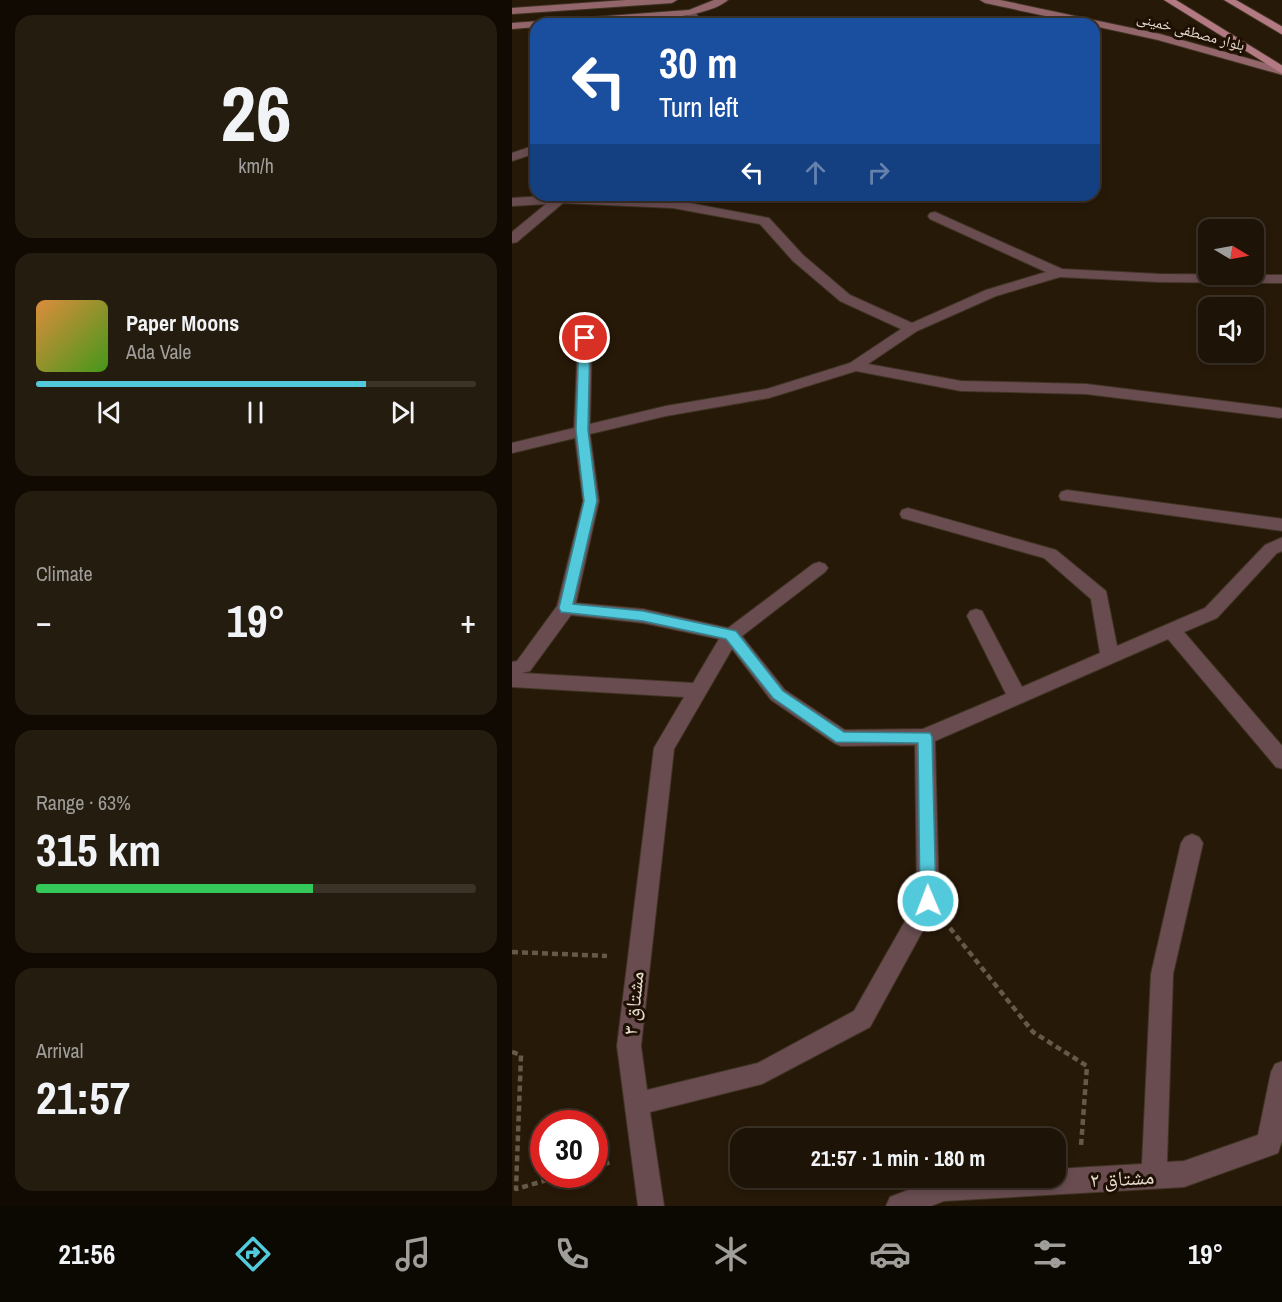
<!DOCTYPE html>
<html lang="en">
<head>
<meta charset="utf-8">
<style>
	body { margin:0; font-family:"Archivo Narrow","Noto Naskh Arabic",sans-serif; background:#251c10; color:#f1f3f6; height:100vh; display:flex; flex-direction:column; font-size:22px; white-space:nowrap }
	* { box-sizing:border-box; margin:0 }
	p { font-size:20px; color:#a09e9b }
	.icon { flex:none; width:33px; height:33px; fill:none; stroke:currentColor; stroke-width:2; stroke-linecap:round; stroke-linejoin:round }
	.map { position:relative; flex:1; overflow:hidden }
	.drawer { display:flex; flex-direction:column; gap:15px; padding:15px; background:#100a03; width:512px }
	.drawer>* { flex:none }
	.banner { position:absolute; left:18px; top:18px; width:570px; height:183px; border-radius:18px; box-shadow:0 3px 9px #0003,0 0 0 2px #3b3228; background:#1a4fa0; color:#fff; overflow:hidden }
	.needle { width:39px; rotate:100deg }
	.buttons { position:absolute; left:686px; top:219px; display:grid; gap:12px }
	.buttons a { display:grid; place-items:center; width:66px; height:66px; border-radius:12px; background:#1d1306; box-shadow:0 3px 9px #0003,0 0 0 2px #3b3228; font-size:30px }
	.speed { position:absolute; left:18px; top:1110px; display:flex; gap:12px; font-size:30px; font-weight:700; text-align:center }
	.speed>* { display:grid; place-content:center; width:78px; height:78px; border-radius:50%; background:#1d1306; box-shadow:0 3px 9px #0003,0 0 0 2px #3b3228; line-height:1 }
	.speed .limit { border:9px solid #d22; background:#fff; color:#111 }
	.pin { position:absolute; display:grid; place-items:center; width:51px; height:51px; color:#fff; margin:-26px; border:3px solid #fff; border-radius:50%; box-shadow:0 2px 6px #0007 }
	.me { position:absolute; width:66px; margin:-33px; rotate:359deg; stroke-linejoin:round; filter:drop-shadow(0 0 4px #0008) }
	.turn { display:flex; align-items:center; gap:21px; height:126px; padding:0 30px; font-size:27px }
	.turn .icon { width:78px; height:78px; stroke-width:2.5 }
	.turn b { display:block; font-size:42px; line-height:51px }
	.lanes { display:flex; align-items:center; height:57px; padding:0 30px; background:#0003; justify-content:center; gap:30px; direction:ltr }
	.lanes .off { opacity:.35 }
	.big { font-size:45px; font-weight:700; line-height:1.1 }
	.drawer .widget { flex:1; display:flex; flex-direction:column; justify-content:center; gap:9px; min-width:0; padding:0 21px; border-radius:18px; background:#251c10 }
	.drawer .dial { align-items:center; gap:0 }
	.dial b { font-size:78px; line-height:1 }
	.song { display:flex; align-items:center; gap:18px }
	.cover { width:72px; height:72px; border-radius:9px; background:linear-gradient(135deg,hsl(30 70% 55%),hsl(100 70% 35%)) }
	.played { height:6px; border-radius:3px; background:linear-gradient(90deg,#53cadc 75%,#3b3228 75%) }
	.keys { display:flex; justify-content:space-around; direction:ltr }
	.heat { display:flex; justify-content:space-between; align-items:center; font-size:33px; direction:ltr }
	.charge { height:9px; border-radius:4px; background:linear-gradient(90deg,#34c759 63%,#3b3228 0) }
	.trip { position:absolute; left:218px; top:1128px; width:336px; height:60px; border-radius:18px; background:#1d1306; box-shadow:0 3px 9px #0003,0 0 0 2px #3b3228; font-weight:700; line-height:60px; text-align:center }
	.tabs { display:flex; height:96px; justify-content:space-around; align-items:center; background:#0c0802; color:#a09e9b }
	.tabs .icon { width:42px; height:42px }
	.tabs .active { color:#53cadc }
	.tabs b { font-size:27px; color:#f1f3f6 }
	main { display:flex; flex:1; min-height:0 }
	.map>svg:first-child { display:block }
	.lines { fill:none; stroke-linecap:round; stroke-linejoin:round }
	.street-casing { stroke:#413424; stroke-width:2 }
	.secondary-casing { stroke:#413424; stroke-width:2 }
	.primary-casing { stroke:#413424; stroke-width:2 }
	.path { stroke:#65594a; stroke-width:4.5; stroke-dasharray:6 4; stroke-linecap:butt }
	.street { fill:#684c50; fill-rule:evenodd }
	.secondary { fill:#93666c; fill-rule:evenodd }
	.primary { fill:#b47a83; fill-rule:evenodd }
	.route { fill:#53cadc; stroke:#36838f; stroke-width:1.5 }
	.labels { text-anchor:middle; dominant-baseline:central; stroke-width:6; stroke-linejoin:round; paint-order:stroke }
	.far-street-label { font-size:15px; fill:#e4dad0; stroke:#1e1002 }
	.near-street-label { font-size:21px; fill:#e4dad0; stroke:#1e1002 }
</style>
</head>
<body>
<main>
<section class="drawer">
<div class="widget dial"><b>26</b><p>km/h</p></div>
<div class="widget">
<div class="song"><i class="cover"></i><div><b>Paper Moons</b><p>Ada Vale</p></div></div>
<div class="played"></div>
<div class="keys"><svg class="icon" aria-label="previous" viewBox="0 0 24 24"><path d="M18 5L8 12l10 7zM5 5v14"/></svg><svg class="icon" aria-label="pause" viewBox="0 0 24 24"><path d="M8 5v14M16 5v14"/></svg><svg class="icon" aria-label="next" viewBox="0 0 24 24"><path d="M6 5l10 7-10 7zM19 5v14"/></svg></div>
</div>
<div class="widget"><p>Climate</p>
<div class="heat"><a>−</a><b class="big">19°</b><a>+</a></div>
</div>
<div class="widget"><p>Range · 63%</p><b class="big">315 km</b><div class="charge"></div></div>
<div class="widget"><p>Arrival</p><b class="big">21:57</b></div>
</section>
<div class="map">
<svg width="771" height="1206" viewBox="0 0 771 1206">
	<rect width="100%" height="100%" fill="#271908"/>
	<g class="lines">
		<defs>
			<path id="street" d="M179,10L183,11L190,24H180L174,13Z
				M24,145V153L0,161V153Z
				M48,195L161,200L257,218L291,255L338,295L400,323L474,290L534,272L418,219L416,216L418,213L423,212L550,269L647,274L771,275V283L647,282L548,277L484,296L405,331L356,364L449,381L574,384L768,408L771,409V417L768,418L574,394L449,391L344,371L257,398L154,416L78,434L87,501L64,603L131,609L216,628L301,564L307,562L313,564L316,568L313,572L230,636L273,690L333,730L411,729L494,694L455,616L458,611L464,609L470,611L510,687L588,653L579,599L532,558L390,518L388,514L390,510L396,508L544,550L594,591L605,646L693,608L753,545L771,537V551L765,553L705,618L672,632L771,747V769L764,767L656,639L423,741L427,901L358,1027L250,1084L138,1112L152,1206H126L105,1046L142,748L172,697L0,687V662L5,661L45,606L71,501L63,438L0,453V443L62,428L66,338L68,335L73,334L80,338L78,424L154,406L255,389L338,363L389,329L328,301L281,261L248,224L161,208L51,203L5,242L0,243V232L34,204L0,206V198ZM59,615L131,623L207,639L181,683L10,673L18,671ZM220,649L259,700L322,743L329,746L403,745L405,900L342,1011L246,1063L135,1090L129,1046L162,749Z
				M555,490L771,519V531L549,500L547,496L549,492Z
				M680,834L687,837L691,843L661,974L655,1162L672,1161L746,1135L759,1072L763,1064L771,1061V1138L766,1153L672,1187L432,1201L419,1206H374L378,1197L427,1178H543V1169L630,1164L639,974L669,843L673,837Z"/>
			<path id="secondary" d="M114,0H165L160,3L0,14V8Z
				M202,0H216C188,25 65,24 24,24V27L0,29V23L177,10Z
				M468,0H488L648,34L771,68V75L646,40L582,26V24H571L473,3Z"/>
			<path id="primary" d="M652,0H664L771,66V74Z
				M712,0H724L771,27V35Z"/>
		</defs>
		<use href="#street" class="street-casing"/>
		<use href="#secondary" class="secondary-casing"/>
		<use href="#primary" class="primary-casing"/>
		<path class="path" d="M438,928L521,1032L575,1066L569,1146
			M0,952L95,956
			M0,1052L9,1055L4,1189L56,1174
			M82,1167L99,1162"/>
		<use href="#street" class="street"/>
		<use href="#secondary" class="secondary"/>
		<use href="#primary" class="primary"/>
	</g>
	<path class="route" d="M73,335L78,338L76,430L85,501L61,604L131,611L224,631L271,691L332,732L418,733L420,737L424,901L422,906L416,908L410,906L408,901L406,743L324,742L261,698L214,639L131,621L49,612L47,608L72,501L64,430L67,338Z"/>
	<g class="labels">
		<g class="far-street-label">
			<text transform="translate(679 31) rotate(15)">بلوار مصطفی خمینی</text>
		</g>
		<g class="near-street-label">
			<text transform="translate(121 1003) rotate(-84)">مشتاق ۳</text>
			<text transform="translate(610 1178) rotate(-3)">مشتاق ۲</text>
		</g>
	</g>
</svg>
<div class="buttons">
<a><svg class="needle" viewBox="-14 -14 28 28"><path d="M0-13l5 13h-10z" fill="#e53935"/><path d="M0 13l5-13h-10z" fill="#a09e9b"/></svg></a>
<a><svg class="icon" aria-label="sound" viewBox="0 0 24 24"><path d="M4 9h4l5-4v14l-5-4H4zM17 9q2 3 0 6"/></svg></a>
</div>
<div class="speed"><div class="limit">30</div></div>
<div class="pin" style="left:73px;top:338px;background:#d93025"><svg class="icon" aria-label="arrive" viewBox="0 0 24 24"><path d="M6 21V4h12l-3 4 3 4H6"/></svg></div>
<svg class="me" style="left:416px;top:901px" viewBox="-20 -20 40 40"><circle r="17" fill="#53cadc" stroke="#fff" stroke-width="3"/><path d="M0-11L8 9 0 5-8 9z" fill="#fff"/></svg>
<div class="trip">21:57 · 1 min · 180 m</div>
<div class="banner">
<div class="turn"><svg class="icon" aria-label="left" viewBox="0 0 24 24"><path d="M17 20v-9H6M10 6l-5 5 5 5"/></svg><div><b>30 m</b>Turn left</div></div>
<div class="lanes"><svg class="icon" aria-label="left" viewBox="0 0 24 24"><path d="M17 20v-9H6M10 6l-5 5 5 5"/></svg><svg class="icon off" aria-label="ahead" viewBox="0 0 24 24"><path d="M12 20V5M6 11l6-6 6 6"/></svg><svg class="icon off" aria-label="right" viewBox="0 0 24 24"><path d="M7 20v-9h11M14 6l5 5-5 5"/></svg></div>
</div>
</div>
</main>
<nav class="tabs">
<b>21:56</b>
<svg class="icon active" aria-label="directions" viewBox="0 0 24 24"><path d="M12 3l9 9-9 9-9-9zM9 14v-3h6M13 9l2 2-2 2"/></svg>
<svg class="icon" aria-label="music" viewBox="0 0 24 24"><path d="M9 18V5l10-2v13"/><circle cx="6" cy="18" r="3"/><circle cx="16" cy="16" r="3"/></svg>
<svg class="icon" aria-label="phone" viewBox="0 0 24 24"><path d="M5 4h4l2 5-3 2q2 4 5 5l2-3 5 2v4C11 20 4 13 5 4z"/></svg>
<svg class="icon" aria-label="climate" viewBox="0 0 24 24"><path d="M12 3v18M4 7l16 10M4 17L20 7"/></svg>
<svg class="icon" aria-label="car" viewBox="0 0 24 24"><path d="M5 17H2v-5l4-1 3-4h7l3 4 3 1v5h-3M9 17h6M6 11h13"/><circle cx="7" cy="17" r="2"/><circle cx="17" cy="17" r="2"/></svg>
<svg class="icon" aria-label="filters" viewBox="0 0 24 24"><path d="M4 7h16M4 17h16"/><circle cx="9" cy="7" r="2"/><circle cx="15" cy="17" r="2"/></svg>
<b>19°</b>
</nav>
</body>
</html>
